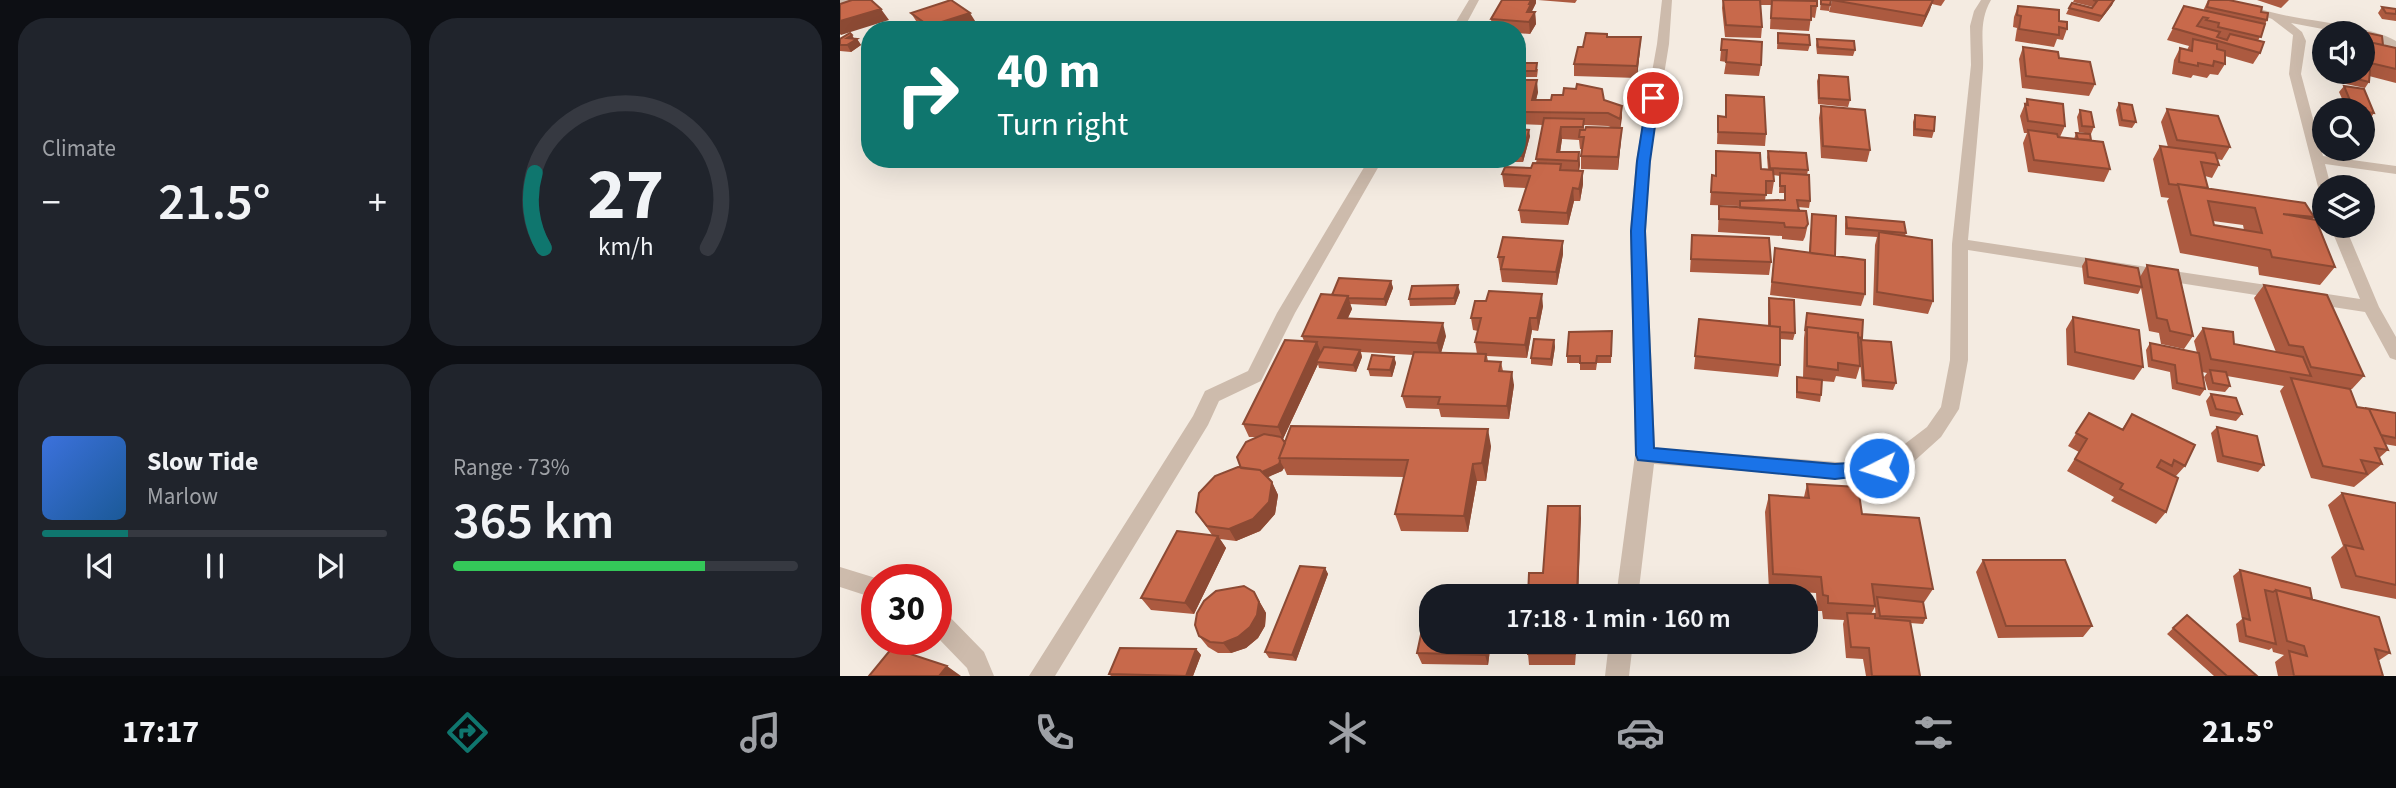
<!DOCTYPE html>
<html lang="en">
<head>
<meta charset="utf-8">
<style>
	body { margin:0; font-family:"Source Sans 3",sans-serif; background:#20242c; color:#f1f3f6; height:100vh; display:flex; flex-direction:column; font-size:26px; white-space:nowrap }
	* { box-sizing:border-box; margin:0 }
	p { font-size:23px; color:#9ea1a6 }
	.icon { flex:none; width:38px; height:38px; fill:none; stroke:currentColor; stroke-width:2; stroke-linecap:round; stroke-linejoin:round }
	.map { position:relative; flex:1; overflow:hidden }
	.details { display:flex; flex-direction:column; gap:18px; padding:18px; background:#0d0f14; width:840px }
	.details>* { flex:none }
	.hud { position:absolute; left:21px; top:21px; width:665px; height:147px; border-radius:28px; box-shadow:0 7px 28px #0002; background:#0f766e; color:#fff; overflow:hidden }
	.tools { position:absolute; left:1472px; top:21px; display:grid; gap:14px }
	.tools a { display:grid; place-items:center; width:63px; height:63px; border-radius:50%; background:#171b24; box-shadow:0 7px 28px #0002; font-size:35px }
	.speed { position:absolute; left:21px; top:564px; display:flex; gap:14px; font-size:35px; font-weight:700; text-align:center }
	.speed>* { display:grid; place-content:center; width:91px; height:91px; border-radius:50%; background:#171b24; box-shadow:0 7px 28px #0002; line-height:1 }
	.speed .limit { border:10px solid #d22; background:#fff; color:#111 }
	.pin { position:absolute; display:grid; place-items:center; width:60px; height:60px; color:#fff; margin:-30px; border:4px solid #fff; border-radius:50%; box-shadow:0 2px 7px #0007 }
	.me { position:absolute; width:77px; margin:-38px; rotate:265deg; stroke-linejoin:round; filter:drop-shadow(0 0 5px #0008) }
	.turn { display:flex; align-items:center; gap:24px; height:147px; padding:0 21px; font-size:32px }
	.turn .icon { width:91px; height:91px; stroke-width:2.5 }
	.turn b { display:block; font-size:49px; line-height:60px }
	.big { font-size:52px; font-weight:600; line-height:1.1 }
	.details .card { flex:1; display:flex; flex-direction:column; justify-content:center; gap:10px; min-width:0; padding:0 24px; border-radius:28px; background:#20242c }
	.details .dial { align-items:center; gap:0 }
	.dial svg { height:182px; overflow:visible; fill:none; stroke:#363941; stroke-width:7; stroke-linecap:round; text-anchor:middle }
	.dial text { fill:#f1f3f6; stroke:none }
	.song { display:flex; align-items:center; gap:21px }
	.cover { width:84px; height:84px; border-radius:10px; background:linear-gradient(135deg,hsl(220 70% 55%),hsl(210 70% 35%)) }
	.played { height:7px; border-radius:4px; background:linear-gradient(90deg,#0f766e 25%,#363941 25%) }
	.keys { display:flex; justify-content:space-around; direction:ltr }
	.heat { display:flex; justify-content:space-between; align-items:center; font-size:38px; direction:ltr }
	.charge { height:10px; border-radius:5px; background:linear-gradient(90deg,#34c759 73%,#363941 0) }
	.details .tiles { flex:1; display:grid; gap:18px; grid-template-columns:repeat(2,1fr) }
	.trip { position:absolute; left:579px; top:584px; width:399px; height:70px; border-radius:28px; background:#171b24; box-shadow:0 7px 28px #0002; font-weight:600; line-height:70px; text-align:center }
	.tabs { display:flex; height:112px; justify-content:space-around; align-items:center; background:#090b0e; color:#9ea1a6 }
	.tabs .icon { width:49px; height:49px }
	.tabs .active { color:#0f766e }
	.tabs b { font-size:32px; color:#f1f3f6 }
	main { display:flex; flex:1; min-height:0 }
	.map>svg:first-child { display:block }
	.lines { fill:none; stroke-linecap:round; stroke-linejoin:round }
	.service { fill:#cdbbac; fill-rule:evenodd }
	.minor { fill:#cdbbac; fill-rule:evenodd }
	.wall { fill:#ac5a40; fill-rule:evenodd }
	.shaded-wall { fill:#8c4a34 }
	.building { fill:#c8694b; stroke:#8c4a34; stroke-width:2; fill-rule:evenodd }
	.route { fill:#1a73e8; stroke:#114b97; stroke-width:2 }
</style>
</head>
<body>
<main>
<section class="details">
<div class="tiles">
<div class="card"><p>Climate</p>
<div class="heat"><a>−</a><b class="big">21.5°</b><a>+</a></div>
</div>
<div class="card dial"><svg viewBox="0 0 100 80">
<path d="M14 69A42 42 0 1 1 86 69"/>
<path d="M14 69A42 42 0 0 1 10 36" stroke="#0f766e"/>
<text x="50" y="56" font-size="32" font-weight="700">27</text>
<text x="50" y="72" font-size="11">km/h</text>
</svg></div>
<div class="card">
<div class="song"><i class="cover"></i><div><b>Slow Tide</b><p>Marlow</p></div></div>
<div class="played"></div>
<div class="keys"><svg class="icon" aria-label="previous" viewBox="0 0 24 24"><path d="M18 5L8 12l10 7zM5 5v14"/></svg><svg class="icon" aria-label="pause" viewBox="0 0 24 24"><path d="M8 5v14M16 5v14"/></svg><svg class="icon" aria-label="next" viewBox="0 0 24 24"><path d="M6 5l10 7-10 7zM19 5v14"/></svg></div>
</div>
<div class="card"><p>Range · 73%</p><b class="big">365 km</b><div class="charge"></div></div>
</div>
</section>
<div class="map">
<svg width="1556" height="676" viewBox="0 0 1556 676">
	<rect width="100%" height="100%" fill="#f4ebe1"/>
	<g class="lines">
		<path class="service" d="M0,567L39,579L37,599L0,587Z
			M96,608L104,611L144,652L154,676H130L127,668L96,636Z"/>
		<path class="minor" d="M0,0H15L0,7Z
			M629,0H639L623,30H611Z
			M822,0H832L829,44L810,161L806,231L815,448L1010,463L1049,456L1087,427L1101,407L1110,360L1112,244L1131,65L1130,26L1134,11L1141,0H1151C1138,22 1144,43 1143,68C1139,125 1133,183 1128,240L1520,299L1490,226H1505L1539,307L1556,337V360L1550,358L1525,312L1128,250V360L1119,409L1101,437L1071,464L1052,472L1010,479L814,464L798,597H776L795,455L790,231L796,161L817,44Z
			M1382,0C1403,0 1419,10 1439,14C1472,22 1528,25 1556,41V50L1522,38V33H1504L1451,23L1462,32L1466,41L1461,74L1483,156L1556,166V174L1485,164L1491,187H1484V192L1479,191L1449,74L1453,35L1432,19Z
			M529,159H543L455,313L421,381L379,401L368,425L215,676H189L353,416L365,391L408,371L437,313Z
			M769,642H793L789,676H765Z"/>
	</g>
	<path class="wall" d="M662,0H696V3L692,11V12H695L696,24L690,34L677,33V30H630L647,24V28H652L651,19Z
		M698,0H737L735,3Z
		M883,0H962L977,6L975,18L971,17L969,31L930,29L931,5H920L922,27L921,38L885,37L882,8Z
		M981,0H991L989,11L980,10Z
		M992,0H1105L1101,6L1092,4L1082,27L989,12Z
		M1234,0H1274L1272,5L1259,22L1226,14L1229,8H1252L1253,7L1233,2Z
		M1368,0H1389L1421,12L1427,20L1418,41L1420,53L1413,64L1385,56V64L1378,75L1370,74L1367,78L1353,75L1351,78L1332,74L1334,60L1340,48L1347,50L1349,46L1327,40L1344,6L1363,11Z
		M1417,0H1449L1441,8Z
		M1178,6L1219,21L1227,29L1223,40L1217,39L1214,47L1175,41L1177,28L1173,27L1174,17Z
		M1542,7L1556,9V21L1542,19L1538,13Z
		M71,13L137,24L119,30H85L78,24Z
		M1514,30L1542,36L1543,45L1556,48V83L1529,76V82L1525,88L1501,83V72H1522V33H1512Z
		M10,33L14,39H17L21,45L11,52L0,51V39Z
		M938,33L970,45L968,51L937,49Z
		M767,37L800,49L797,78L734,76V64L743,47Z
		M882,39L921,65L919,76L884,74L886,62L880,61Z
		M977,39L1015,50L1013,56L977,54L976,45Z
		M1183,47L1219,58L1255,84L1249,96L1182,88L1179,59Z
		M698,69L697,77H684V71Z
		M979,75L1010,100L1008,107L978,104L977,81Z
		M677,80L698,92L696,100H764L782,106L780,128L781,140L778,170L741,169V156L742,149H740L739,140L722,139L720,152H739L740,165L739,171L743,184L740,201H734L728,225L681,223L679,210L686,188L664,187L662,174L691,168L696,163L703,125L677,124ZM744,125L768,126L773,128L744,130Z
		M1504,86L1534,113L1530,119L1522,118V110H1507L1499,92Z
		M886,95L926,134L925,146L877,144L878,116L885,117Z
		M1187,99L1225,126L1220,137L1234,139L1236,133L1251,140L1270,169L1264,182L1188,172L1183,143L1187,133H1184L1180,116Z
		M1279,103L1296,122L1292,128L1279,126L1276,110Z
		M981,106L1030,150L1027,162L981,158L979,118Z
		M1327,109L1390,147L1382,160L1377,159L1379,165L1372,178L1365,176L1368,188L1474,217L1473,219L1495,267L1480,285L1419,275L1418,267L1340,253L1327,201L1329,198L1321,197L1313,159L1320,146L1328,147L1321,122ZM1373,221L1403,225L1404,230L1374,225Z
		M1240,110L1254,127L1251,134L1239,132L1237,117Z
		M1075,115L1094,131L1092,138L1073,136V122Z
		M677,129L690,136L683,162H666V159H677Z
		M876,151L921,169L928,170L927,157L928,151L968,170L967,175L970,201L969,208L958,207L968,224L965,237L963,241L942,239V236L878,232L879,206L899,207V206L870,205L872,175L875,176ZM933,175L940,176L939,193H944V200H925L926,194H932L934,181Z
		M587,159H659L657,167L587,164Z
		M972,214L995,256L1025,294L1021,306L930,295L935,248L969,253Z
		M1006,217L1066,233L1065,236L1093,301L1088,314L1033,305L1035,245L1037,237L1005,235V224Z
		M852,235L931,262L929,275L850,272Z
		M723,241V254L717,285L662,282L658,257Z
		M1246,259L1300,277L1307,265L1353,336L1344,349L1321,344L1319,333L1309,331L1301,288L1298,294L1244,284L1242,266Z
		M551,281L553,288L546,306L510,304L512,309L508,318L606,336L601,353L637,354L635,342L638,331L633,330L631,318L703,306L698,331L692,330L687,358L647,356L648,361L661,362L663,371L674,385L669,419L601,417L599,409L566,408L562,396L574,355L521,352L522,357L516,372L479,368L478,364L443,439L445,443L651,446L646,481H637L628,532L561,531L555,514L564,477L447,475L444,468L442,471L427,477L432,482L438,495L435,514L420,531L396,541L380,539L386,548L354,614L311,610L301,598L372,535L356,512L401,468L416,437H409L403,424L464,341L462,336L492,295Z
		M1424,285L1524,376L1512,389H1510L1517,407L1556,413V446L1544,444L1548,450L1539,458L1542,464L1514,487L1471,478L1440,391L1444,386L1387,376L1390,386L1385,392L1368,390L1364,377L1367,373L1362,372L1365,389L1360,396L1332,389L1330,372L1308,367L1306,350L1310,343L1357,353L1354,341L1363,328L1394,344L1436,352L1414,298Z
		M620,292L615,305L570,306L569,299Z
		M929,298L955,333L953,340L940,339V365L938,377L854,369L859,319L928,326V304Z
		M967,313L1022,338L1021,340L1056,383L1053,390L1022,387L1019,344L1020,366L1016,379L996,376L994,382L982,381L981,395L980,402L956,398V384L957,377L963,378L964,338Z
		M1233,317L1303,367L1294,380L1227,365L1226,329Z
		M772,331L771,363H757L756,370H740V363H727V356Z
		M714,340L715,347L712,366L691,364V358Z
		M554,357L556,363L552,377L530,376L528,369Z
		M1371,394L1402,414L1396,421L1370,416L1366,401Z
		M1249,413L1282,429L1292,414L1345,466L1336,476L1326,512L1316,524L1271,501L1274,497L1227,471L1239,452L1228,446Z
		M1377,427L1424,465L1418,472L1377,462L1371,433Z
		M967,484L1022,514L1093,589L1083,604L1086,618L1083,624L1070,623L1080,676H1026L1023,659L1006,658L1003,624L1004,620L983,619L982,611H977L976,593L929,590L925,512L929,495L964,497ZM1035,607L1036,619L1031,614Z
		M1502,493L1556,503V599L1501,588L1491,557L1503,546L1488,505Z
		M1143,560L1252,626L1243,637L1158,638L1136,572Z
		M485,568L488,574L456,661L429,658L425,652Z
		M1400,570L1472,599L1550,653L1538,661L1543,676H1438L1435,662L1444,655L1433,652L1432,648L1429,650L1399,642L1396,624L1402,619L1393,576Z
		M414,592L426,613L425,626L418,638L406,648L391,653H378L368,647L359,636Z
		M1347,615L1417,676H1374L1327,634Z
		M587,624L651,642L648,665L582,664L577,653Z
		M736,642L735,665H689L688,654Z
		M356,649L361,655L353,676H271L269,674Z"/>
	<path class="shaded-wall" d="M691,0H696V3L692,11V15L688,23L687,12L689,4Z
		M1093,0L1090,10L1082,27L1085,16Z
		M1274,0L1272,5L1259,22L1262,16Z
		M41,9L49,20L1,35L0,34V21Z
		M695,12L696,24L690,34L689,22Z
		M130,13L137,24L119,30H91L89,26Z
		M12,35L15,40L17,39L21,45L11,52L7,45V38Z
		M801,37L800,49L797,78V66Z
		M697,80L698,92L693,112L692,100Z
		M782,106V118L780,131V119Z
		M721,127L722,139L719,160L717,152Z
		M782,128L781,140L778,170V157Z
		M689,130L690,136L683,162L682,156Z
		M739,152L740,165L738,173V161Z
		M743,171V184L740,201L739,189Z
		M733,188L734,201L728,225L727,213Z
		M723,241V254L717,285L716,272Z
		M551,281L553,288L546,306L544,299Z
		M618,285L620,292L615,305L614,298Z
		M702,294L703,306L698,331L697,318Z
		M508,296L512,309L502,330L498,318Z
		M690,318L692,330L687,358L685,345Z
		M603,323L606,336L600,356L597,343Z
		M714,340L715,347L712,366L711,359Z
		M477,342L482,355L476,362L478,364L443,439L438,427Z
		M520,350L522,357L516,372L513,365Z
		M554,357L556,363L552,377L550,370Z
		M672,372L674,385L669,419L667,406Z
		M648,429L651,446L646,481L642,463Z
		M440,461L444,468L442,471L424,479L421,472Z
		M633,464L637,481L628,532L624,516Z
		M432,482L438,495L435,514L420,531L396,541L389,529Z
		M740,506L741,518L738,597H737Z
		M378,536L386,548L354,614L345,603Z
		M485,568L488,574L456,661L452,655Z
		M414,592L426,613L425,626L418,638L406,648L391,653L383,643Z
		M647,642H651L648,665L645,655Z
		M735,642H736L735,665Z
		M356,649L361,655L353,676H346Z
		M107,666L121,676H99Z"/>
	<path class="building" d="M12,0H31L41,9L0,21V4Z
		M111,0L130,13L89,26L71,13Z
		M662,0H691L689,4H691L687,12H695L689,22L651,19Z
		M883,0H920L922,27L886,25Z
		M932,0L977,1V6H971V20L931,18Z
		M981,0H991L990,5L981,4Z
		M992,0H1093L1085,16Z
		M1253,0H1274L1262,16L1229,8L1232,3L1252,8L1257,1Z
		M1369,0H1389L1422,7L1421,12L1428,13L1427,20L1367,7Z
		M1178,6L1219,10V21L1227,22V29L1219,27V35L1179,29L1181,16L1177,15Z
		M1344,6L1425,24L1421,37L1378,27L1379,23L1366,20L1368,18L1363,17L1357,26L1380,32L1377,37L1387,40L1390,34L1424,42L1420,53L1333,28Z
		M1542,7L1556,9V14L1546,13Z
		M634,23L647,24L645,27L671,28L670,30H630Z
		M1514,30L1542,36L1543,45L1529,42L1525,47L1522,46V33H1514Z
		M10,33L12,35L7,38L17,39L7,45H0V39Z
		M746,33L767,34V37H801L797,66L734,64L738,47H743Z
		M938,33L969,35L970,45L938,43Z
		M882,39L922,42L921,65L886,62L887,50H881Z
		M977,39L1014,41L1015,50L978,47Z
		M1353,39L1377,44V49L1385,51V64L1374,61L1373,66L1358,63V66L1339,62L1340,48L1352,51Z
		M1529,42L1556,48V69L1522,61L1523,47L1528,48Z
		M1183,47L1218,52L1219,58L1250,62L1255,84L1186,76Z
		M685,63H697L696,71H684Z
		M1522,69L1530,70L1529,82L1505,76V72H1522Z
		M979,75L1008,77L1010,100L979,98Z
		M677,80H697L692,100H711L712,95H723L724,88L736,89L737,84L762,89L764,100L782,106L780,119L768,113L677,112Z
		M1504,86L1524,89L1534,113L1514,110Z
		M886,95L924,97L926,134L878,132V116L886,117Z
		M1187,99L1223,104L1225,126L1188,121L1185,104L1188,105Z
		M1279,103L1292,105L1296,122L1282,120Z
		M981,106L1025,110L1030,150L983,146Z
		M1327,109L1378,116L1390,147L1337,140Z
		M1240,110L1251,112L1254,127L1242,126Z
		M1075,115L1095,117L1094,131L1075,129Z
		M704,118L744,119L743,127H721L717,152H739L738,161L696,159Z
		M746,127L782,128L778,157L741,156L744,137H739L740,130H745Z
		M677,129L689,130L682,156H677Z
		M1188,130L1217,134L1218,137L1263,142L1270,169L1194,160Z
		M1236,133L1250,134L1251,140L1238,139Z
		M1320,146L1375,153L1379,165L1361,162L1368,188L1338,184L1337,185L1329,184Z
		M876,151L920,153L921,169L933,170L934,181H926V195L871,192L872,175L876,176Z
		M928,151L966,153L968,170L930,168Z
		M693,163L721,164L720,170L743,171L739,189L733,188L727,213L679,210L690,176L662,174L665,167L691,168Z
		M940,173L969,175L970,201L957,200L959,211L900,208V201L945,200V186H940Z
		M1338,184L1465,203L1474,217L1443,214L1476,220L1495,267L1432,257L1430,250L1351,235ZM1368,201L1415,208L1422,233L1374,225Z
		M879,206L966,211L968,224L965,228L945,227L944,223L879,219Z
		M972,214L996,216L995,256L970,253Z
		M1006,217L1064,222L1066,233L1007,228Z
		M1039,232L1092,240L1093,301L1037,292Z
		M852,235L929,238L931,262L851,259Z
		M663,237L723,241L716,272L661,269L664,257H658Z
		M935,248L1025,260V294L932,282Z
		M1246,259L1298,268L1302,287L1248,277Z
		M1307,265L1338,270L1353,336L1330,331L1327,320L1317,318Z
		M499,278L551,281L544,299L508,298V296L492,295Z
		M618,285L614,298L569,299L572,286Z
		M1424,285L1487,295L1524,376L1471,367L1463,347L1449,345Z
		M649,291L702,294L697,318H690L685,345L635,342L641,318H631L635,301H646Z
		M481,294L508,296L498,318L603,323L597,343L462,336Z
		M929,298L954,300L955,333L940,332V327L930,326Z
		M967,313L1023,320L1022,338L1018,337V333L967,327L965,331Z
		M1233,317L1299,330L1303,367L1235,352Z
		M859,319L940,327V365L855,356Z
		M967,327L1018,333L1020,366L998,363V370L967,366Z
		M1363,328L1393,332L1394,344L1463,357L1471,376L1371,359Z
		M772,331L771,356H757L756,363H740V356H727L729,332Z
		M694,339L714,340L711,359L691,358Z
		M445,340L477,342L438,427L403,424Z
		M1021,340L1051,342L1056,383L1024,380Z
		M1310,343L1359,353L1365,389L1337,383L1335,365L1312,360Z
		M484,347L520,350L513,365L476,362Z
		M574,352L646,354L645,361L661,362L659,371L672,372L667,406L598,404L600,397L562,396Z
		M532,355L554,357L550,370L528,369Z
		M1370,370L1386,372L1390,386L1373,383Z
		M957,377L982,380L981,395L957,392Z
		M1451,378L1510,389L1517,407L1529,409L1548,450L1535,448L1542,464L1521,460L1527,474L1483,466Z
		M1371,394L1396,398L1402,414L1376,409Z
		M1525,408L1556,413V438L1541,435L1529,409Z
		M1249,413L1283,430L1292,414L1355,445L1345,466L1334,460L1332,466L1321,460L1317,467L1338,478L1326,512L1280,489L1283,484L1235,459L1247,439L1236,433Z
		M451,426L648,429L642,463L633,464L624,516L555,514L568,460L439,458Z
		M1377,427L1417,436L1424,465L1383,456Z
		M424,434L441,437L445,443L439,458L440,461L439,464L422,472L420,470L401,468L397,457L406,442Z
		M398,467L420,470L432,482L429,502L413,519L389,529L367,526L356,512L359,493L375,476Z
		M967,484L1018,487L1022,514L1079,518L1093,589L1032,584L1035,606L988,603V596L983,595L981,577L933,574L929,495L969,498Z
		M1502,493L1556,503V585L1516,576L1505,545L1523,549Z
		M708,506H740L737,597H688L689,573H703Z
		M337,531L378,536L345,603L301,598Z
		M1143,560H1225L1252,626H1166Z
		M460,566L485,568L452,655L425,652Z
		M1400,570L1470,588L1472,599L1436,590L1433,592L1425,590L1436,644L1406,636L1403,618L1410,620Z
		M404,586L414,592L419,602L417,615L410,627L398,637L383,643L370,642L359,636L355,625L357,613L364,601L376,591Z
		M1436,590L1539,617L1550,653L1535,649L1543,676H1454L1449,651L1467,656L1464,646L1447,641Z
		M1037,597L1083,602L1086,618L1040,616Z
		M589,610H592V642H647L645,655L577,653L583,625L587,624Z
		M1007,613L1035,614V618L1070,621L1080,676H1032L1029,648L1011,647Z
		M1347,615L1417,676H1387L1333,628Z
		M688,642H735V654H688Z
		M52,648L107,666L99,676H29Z
		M280,648L356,649L346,676L269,674Z"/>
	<path class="route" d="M813,94L819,98L810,161L805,231L814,448L995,464L1039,461L1046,463L1048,468L1046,473L995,479L798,460L796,455L791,231L797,161L807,98Z"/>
</svg>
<div class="tools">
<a><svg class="icon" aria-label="sound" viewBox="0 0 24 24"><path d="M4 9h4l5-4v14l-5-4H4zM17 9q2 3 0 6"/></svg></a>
<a><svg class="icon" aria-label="search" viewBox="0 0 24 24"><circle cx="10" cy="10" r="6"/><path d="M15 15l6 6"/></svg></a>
<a><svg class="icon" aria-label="layers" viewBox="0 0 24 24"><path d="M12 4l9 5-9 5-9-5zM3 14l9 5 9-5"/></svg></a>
</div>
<div class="speed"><div class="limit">30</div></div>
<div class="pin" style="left:813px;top:98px;background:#d93025"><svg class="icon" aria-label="arrive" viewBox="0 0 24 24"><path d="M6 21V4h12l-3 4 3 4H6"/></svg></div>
<svg class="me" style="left:1039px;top:468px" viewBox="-20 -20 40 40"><circle r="17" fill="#1a73e8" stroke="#fff" stroke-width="3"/><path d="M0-11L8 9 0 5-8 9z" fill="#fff"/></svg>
<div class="trip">17:18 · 1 min · 160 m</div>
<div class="hud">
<div class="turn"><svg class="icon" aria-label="right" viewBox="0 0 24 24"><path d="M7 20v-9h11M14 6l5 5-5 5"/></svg><div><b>40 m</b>Turn right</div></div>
</div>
</div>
</main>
<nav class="tabs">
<b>17:17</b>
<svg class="icon active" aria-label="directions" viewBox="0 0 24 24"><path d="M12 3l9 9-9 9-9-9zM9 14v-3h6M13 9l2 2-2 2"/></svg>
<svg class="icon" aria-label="music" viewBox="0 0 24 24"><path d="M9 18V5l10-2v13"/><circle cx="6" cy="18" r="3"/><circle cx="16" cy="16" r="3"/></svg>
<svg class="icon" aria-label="phone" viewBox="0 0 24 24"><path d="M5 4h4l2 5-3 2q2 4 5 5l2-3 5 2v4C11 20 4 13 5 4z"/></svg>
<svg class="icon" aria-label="climate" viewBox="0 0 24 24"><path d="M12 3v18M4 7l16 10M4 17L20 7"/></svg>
<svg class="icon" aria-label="car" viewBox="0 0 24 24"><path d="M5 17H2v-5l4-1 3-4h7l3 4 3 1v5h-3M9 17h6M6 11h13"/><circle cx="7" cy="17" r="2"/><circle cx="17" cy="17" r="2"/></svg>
<svg class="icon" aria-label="filters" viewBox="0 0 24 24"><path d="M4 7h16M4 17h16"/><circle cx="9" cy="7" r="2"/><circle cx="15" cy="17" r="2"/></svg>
<b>21.5°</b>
</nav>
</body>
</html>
